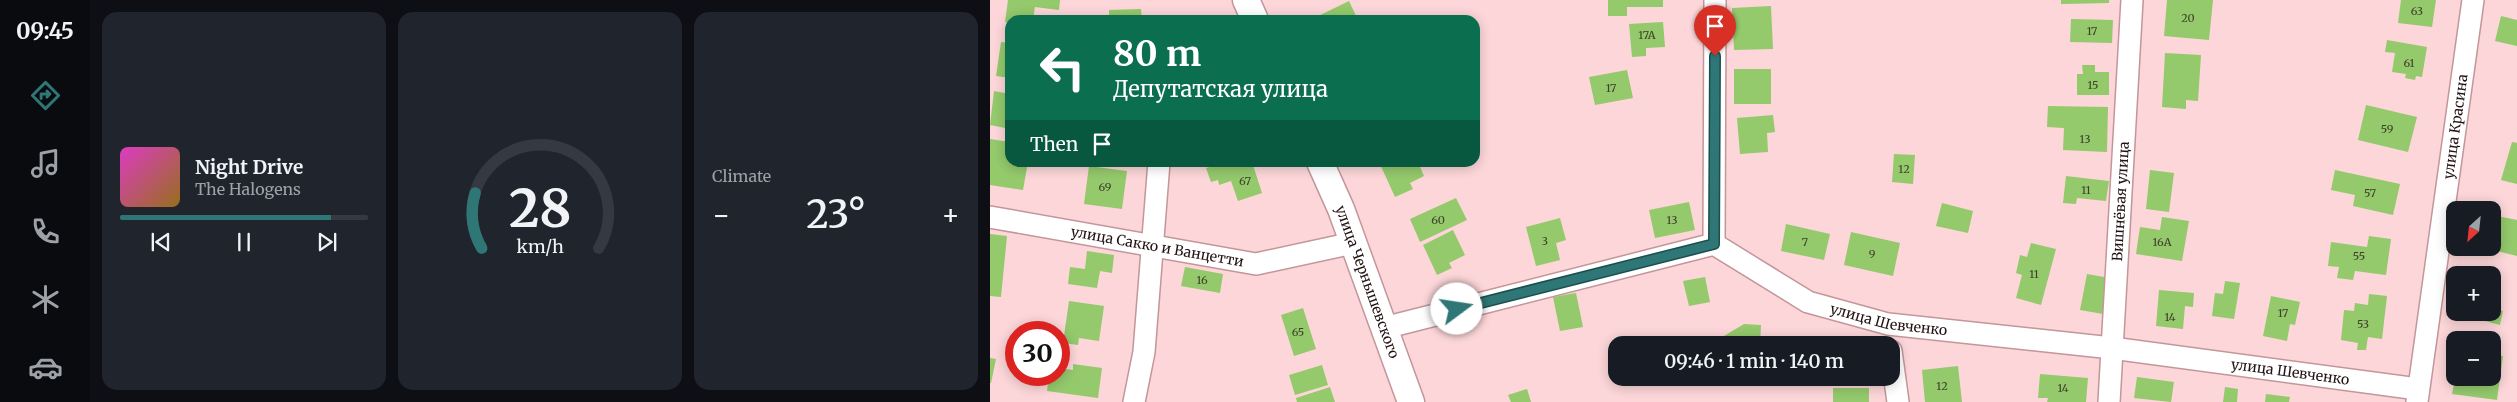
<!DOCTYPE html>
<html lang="en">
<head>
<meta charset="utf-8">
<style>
	body { margin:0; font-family:Merriweather,serif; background:#20242c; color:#f1f3f6; height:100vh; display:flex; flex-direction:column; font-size:19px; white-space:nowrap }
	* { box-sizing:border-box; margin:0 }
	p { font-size:16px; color:#9ea1a6 }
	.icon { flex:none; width:28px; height:28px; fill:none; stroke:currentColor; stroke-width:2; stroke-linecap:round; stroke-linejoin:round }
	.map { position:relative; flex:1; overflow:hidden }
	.panel { display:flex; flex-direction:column; gap:12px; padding:12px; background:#0d0f14; width:900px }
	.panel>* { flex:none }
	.guide { position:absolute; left:15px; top:15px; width:475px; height:152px; border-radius:15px; box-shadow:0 2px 12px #0003; background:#0b6e4f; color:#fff; overflow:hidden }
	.needle { width:32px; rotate:207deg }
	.controls { position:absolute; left:1456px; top:201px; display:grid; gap:10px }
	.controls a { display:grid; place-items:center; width:55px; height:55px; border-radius:10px; background:#171b24; box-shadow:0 2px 12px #0003; font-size:25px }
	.speed { position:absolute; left:15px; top:321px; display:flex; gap:10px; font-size:25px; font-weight:700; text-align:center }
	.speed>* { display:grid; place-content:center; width:65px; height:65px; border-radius:50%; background:#171b24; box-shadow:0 2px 12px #0003; line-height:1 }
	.speed .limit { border:8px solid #d22; background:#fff; color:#111 }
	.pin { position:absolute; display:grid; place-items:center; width:42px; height:42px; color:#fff; margin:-51px -21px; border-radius:50% 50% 50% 0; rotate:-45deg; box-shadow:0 0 5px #0007 }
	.pin .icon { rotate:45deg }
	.me { position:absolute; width:55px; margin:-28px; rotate:76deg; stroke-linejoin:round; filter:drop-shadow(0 0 4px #0008) }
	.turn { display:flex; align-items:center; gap:18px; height:105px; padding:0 25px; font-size:22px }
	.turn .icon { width:65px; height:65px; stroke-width:2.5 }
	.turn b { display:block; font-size:35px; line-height:42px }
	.then { display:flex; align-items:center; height:48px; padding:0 25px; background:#0003; gap:10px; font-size:19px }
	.big { font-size:38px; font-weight:600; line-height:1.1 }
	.panel .widget { flex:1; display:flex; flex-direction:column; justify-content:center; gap:8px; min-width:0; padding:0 18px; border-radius:15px; background:#20242c }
	.panel .dial { align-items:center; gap:0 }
	.dial svg { height:130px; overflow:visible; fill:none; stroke:#363941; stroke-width:7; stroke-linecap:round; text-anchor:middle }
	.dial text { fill:#f1f3f6; stroke:none }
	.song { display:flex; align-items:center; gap:15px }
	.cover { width:60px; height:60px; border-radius:8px; background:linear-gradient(135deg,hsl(310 70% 55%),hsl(40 70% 35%)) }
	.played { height:5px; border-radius:2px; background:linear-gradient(90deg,#2e7776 85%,#363941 85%) }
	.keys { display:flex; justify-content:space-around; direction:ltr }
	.heat { display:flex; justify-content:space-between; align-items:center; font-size:28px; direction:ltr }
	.panel .tiles { flex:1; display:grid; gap:12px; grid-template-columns:repeat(3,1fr) }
	.trip { position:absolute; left:618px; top:336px; width:292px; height:50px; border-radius:15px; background:#171b24; box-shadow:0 2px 12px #0003; font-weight:600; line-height:50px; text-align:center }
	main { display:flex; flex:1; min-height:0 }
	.tabs { display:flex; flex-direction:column; width:90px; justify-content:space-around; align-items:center; background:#090b0e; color:#9ea1a6 }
	.tabs .icon { width:35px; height:35px }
	.tabs .active { color:#2e7776 }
	.tabs b { font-size:22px; color:#f1f3f6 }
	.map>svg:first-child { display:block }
	.building { fill:#94c96c }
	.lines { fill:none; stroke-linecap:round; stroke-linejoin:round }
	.minor-casing { stroke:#c3969a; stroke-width:24 }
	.tertiary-casing { stroke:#c3969a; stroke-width:29 }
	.minor { stroke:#fff; stroke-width:21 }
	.tertiary { stroke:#fff; stroke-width:26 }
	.route-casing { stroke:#1e4d4d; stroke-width:12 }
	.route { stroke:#2e7776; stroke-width:9 }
	.labels { text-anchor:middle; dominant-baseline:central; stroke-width:5; stroke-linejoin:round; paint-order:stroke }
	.number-label { font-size:11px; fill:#3e4029 }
	.street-label { font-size:14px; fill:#221213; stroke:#fce8ea }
</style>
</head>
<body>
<main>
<nav class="tabs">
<b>09:45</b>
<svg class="icon active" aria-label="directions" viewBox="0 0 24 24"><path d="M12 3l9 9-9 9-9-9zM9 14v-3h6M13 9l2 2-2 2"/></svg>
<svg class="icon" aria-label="music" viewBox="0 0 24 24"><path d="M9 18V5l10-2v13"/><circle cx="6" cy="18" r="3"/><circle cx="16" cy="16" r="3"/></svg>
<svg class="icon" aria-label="phone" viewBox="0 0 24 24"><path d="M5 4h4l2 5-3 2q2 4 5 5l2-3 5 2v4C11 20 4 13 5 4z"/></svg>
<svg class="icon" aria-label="climate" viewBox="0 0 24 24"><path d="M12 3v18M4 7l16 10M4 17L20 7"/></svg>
<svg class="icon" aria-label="car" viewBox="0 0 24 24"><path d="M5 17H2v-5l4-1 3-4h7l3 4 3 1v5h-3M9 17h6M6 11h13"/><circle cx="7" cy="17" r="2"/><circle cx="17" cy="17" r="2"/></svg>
</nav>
<section class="panel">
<div class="tiles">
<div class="widget">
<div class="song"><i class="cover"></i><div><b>Night Drive</b><p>The Halogens</p></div></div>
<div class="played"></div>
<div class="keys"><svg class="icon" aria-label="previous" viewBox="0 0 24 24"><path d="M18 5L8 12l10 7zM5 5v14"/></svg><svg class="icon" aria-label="pause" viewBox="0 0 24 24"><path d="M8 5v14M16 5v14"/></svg><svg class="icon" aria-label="next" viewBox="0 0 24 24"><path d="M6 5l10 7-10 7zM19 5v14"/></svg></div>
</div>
<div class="widget dial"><svg viewBox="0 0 100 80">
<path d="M14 69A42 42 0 1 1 86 69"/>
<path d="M14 69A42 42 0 0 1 10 35" stroke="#2e7776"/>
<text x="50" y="56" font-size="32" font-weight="700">28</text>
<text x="50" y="72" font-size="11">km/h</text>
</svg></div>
<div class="widget"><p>Climate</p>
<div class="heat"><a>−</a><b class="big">23°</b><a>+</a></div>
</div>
</div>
</section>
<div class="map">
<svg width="1527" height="402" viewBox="0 0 1527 402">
	<rect width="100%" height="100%" fill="#fcd6d8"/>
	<path class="building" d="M18,0H70L69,10L45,7L43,20H20V23L15,22Z
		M618,0H673V7H637V16H618Z
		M1071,0H1119V3L1071,4Z
		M1177,0H1223L1219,40L1174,36Z
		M1411,0H1446L1442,27L1408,23Z
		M359,1L368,20H320Z
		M781,6L783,49L744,50L742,8Z
		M151,9L152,20H119V10Z
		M1511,16L1527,20V46L1505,41Z
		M1081,19L1123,20L1122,43L1080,42Z
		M673,22L675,47L656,48V56L642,57L639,24Z
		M1397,40L1437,47L1432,77L1426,76L1425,80L1415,78L1416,74L1402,72L1405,53L1395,52Z
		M11,42L20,43V78L6,76Z
		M1175,53L1211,55L1208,101L1196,100V109L1172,107Z
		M1092,65H1105V72H1119V95H1087V74H1093Z
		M744,69H781V104H744Z
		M637,70L643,98L605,105L599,77Z
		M4,91L20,94V129L0,125Z
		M1376,105L1427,117L1418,152L1368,140Z
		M1058,106L1118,107L1117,152L1073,150L1074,128L1057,127Z
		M783,115L785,132L777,133L778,152L750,154L747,118Z
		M0,139L20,142V162H38L33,190L0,185Z
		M1522,142L1527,143V184L1511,180Z
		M904,154L925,155L923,184L902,182Z
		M222,162H262L272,193L248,201L241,181L229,185L228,180L221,182L216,168L223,166Z
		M389,162H428L434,176L420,183L423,189L405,197Z
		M99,166L137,171L132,209L94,204Z
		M1160,170L1184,173L1179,212L1156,209Z
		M1345,170L1410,184L1403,215L1363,206L1365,195L1341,190Z
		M1076,176L1119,181L1116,201L1087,198L1086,204L1073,203Z
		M466,198L477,220L430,242L420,219Z
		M699,202L705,230L665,238L659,210Z
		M952,203L983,211L978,233L946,226Z
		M1502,215L1527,220V256L1495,248H1502Z
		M1172,217L1199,221L1192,261L1146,254L1150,227L1170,230Z
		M570,218L576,240L566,243L570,260L546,266L536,227Z
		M796,224L840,234L834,260L791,251Z
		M463,230L475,255L459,263L462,268L447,275L433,245Z
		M861,232L910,243L903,276L854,265Z
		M0,234L17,236L11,297L0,296Z
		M1379,236L1401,239L1396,275L1365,271L1363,280L1347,278L1349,267L1338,266L1341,242L1377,247Z
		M1041,243L1066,249L1051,305L1026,298L1032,275L1026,273L1030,255L1037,257Z
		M97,251L124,255L122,273L110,271L107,288L78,284L80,267L95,269Z
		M195,267L233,274L230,293L191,286Z
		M1097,274L1120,278L1113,314L1090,310Z
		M715,277L720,302L699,306L693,281Z
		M1235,281L1250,283L1244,319L1222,316L1225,293L1233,294Z
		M1169,290L1204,293L1203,307L1195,306L1193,329L1166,326Z
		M586,293L593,327L570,331L563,297Z
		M1379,294L1397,296L1392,339L1378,337L1376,350H1367L1368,343L1351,340L1354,310L1364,311L1365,303L1378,305Z
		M1281,296L1310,302L1305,325L1300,324L1297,341L1273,336Z
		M1502,298L1507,299L1504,308L1513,311L1510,325L1476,316L1477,312H1502Z
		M79,301L114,306L109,341L89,338L88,345L73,343Z
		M313,308L326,349L304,356L291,315Z
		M754,324L771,325L770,345H734V336Z
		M1502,355L1513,356L1507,400L1462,394L1465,378H1502Z
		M0,358L6,359L1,383H0Z
		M83,364L112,368L108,398L57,391L59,375H69V368L83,370Z
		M332,365L338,385L305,395L299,375Z
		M968,366L972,402H935L932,370Z
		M1050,374L1098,378L1096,402H1057L1058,398H1048Z
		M1147,377L1184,382L1181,402L1144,398Z
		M340,387L345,402H307L306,398Z
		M1235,387L1248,389L1247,402H1233Z
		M843,388H879V402H843Z
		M537,389L541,402H521L518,395Z
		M1276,394L1300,397L1299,402H1275Z"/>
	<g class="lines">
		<defs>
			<g id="minor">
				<path id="s1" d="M0,217L266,264L363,243"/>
				<path d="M724,244L725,0"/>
				<path id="s2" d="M394,328L724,244L818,302L898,324L1122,348L1428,389"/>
				<path d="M901,351L908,402"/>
				<path d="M144,402L154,352L169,162"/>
				<path id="s3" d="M1119,402L1142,0"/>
				<path id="s4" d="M1427,402L1483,0"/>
			</g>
			<g id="tertiary">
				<path d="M256,0L265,20"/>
				<path id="s5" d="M330,162L351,209L421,402"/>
			</g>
		</defs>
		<use href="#minor" class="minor-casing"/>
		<use href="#tertiary" class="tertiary-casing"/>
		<use href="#minor" class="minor"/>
		<use href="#tertiary" class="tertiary"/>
	</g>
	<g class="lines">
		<defs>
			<path id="route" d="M467,309L724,244L725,56"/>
		</defs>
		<use href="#route" class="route-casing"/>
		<use href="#route" class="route"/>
	</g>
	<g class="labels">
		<g class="number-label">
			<text x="1427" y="11">63</text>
			<text x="1198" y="18">20</text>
			<text x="1102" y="31">17</text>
			<text x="657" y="35">17А</text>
			<text x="1419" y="63">61</text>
			<text x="1103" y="85">15</text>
			<text x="621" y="88">17</text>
			<text x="1397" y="129">59</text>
			<text x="1095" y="139">13</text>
			<text x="914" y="169">12</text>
			<text x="255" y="181">67</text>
			<text x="115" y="187">69</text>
			<text x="1096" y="190">11</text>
			<text x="1380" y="193">57</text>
			<text x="448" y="220">60</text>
			<text x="682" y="220">13</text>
			<text x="555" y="241">3</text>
			<text x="815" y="242">7</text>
			<text x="1172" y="242">16А</text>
			<text x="882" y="254">9</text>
			<text x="1369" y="256">55</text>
			<text x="1044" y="274">11</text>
			<text x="212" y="280">16</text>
			<text x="1293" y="313">17</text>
			<text x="1180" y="317">14</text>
			<text x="1373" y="324">53</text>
			<text x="308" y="332">65</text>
			<text x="952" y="386">12</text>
			<text x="1073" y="388">14</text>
		</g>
		<g class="street-label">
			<text stroke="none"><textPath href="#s4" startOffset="278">улица Красина</textPath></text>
			<text stroke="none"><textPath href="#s3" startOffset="201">Вишнёвая улица</textPath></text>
			<text stroke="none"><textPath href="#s1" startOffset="170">улица Сакко и Ванцетти</textPath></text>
			<text stroke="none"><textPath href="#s5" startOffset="129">улица Чернышевского</textPath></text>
			<text stroke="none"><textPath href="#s2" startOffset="534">улица Шевченко</textPath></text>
			<text stroke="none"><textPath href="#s2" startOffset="939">улица Шевченко</textPath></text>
		</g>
	</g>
</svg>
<div class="controls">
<a><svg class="needle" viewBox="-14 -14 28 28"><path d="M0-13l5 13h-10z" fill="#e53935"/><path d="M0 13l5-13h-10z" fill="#9ea1a6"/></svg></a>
<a>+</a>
<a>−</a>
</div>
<div class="speed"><div class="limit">30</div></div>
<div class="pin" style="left:725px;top:56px;background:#d93025"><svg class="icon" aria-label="arrive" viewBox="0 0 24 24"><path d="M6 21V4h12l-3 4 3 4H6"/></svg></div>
<svg class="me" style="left:467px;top:309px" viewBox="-20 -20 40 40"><circle r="19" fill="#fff"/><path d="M0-13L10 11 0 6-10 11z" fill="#2e7776"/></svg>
<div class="trip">09:46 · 1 min · 140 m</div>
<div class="guide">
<div class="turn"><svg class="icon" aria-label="left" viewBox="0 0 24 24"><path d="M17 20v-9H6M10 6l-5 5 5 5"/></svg><div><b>80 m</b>Депутатская улица</div></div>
<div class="then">Then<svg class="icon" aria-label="arrive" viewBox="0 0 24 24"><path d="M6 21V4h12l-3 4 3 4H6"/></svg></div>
</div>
</div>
</main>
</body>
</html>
